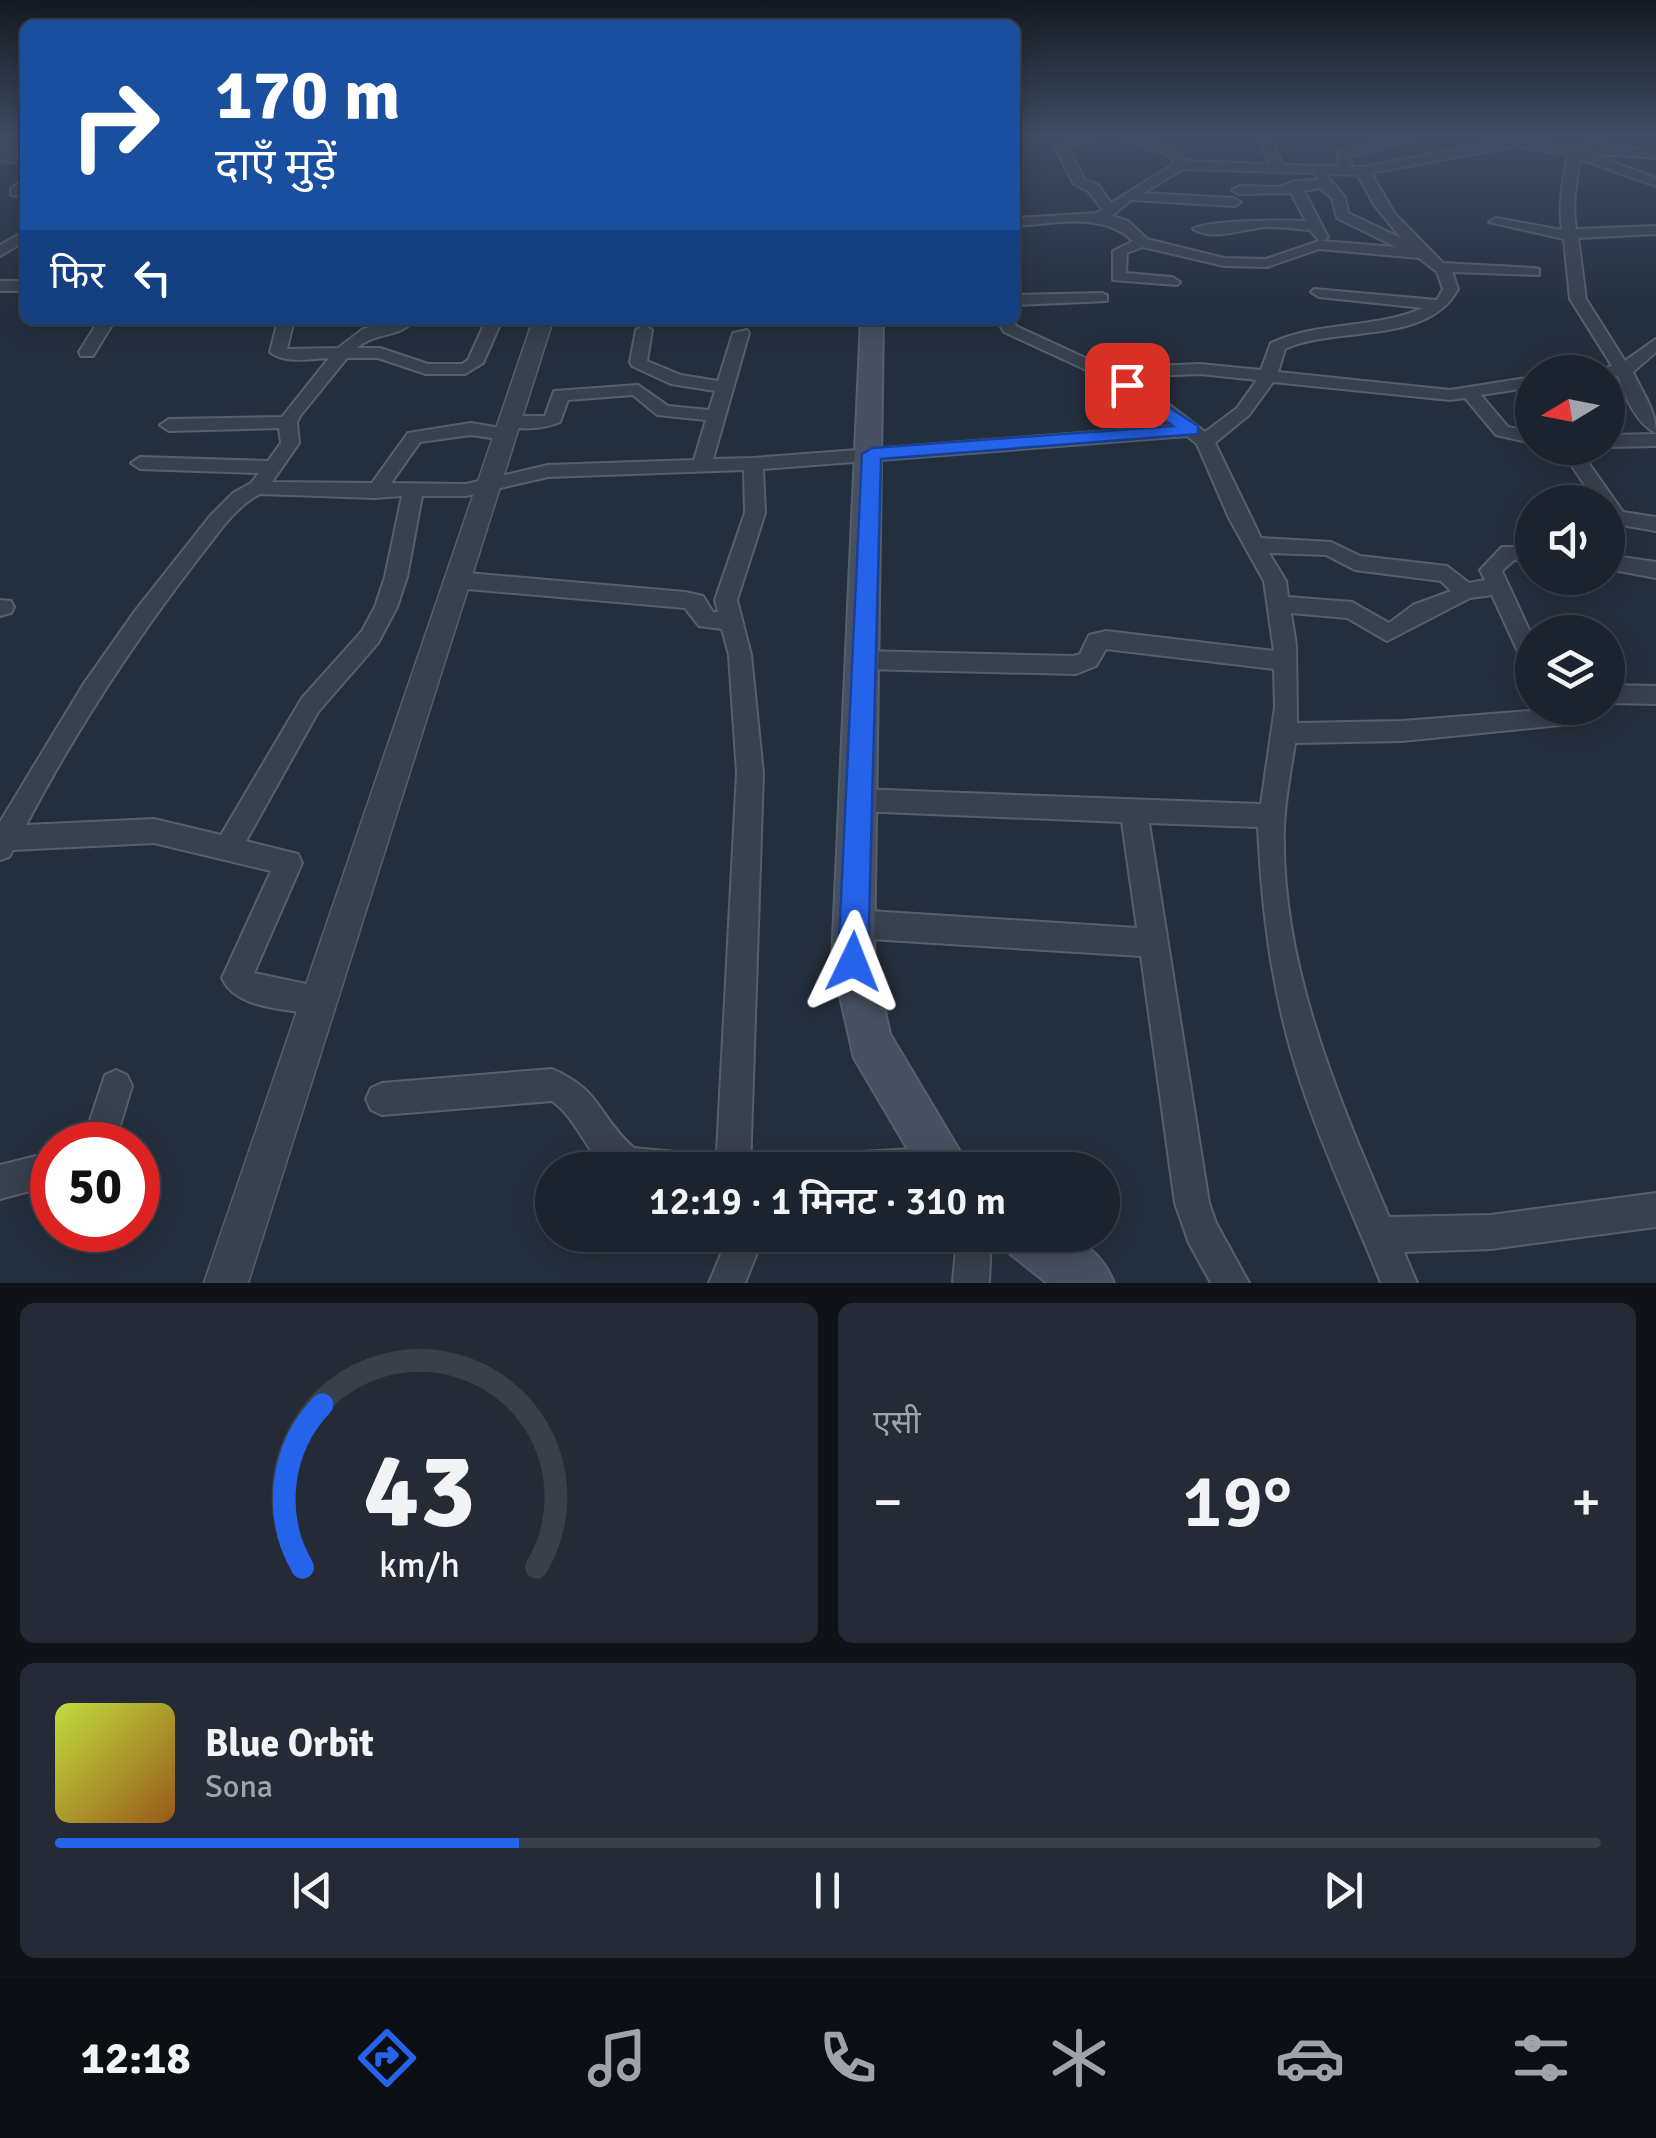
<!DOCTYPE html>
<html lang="hi">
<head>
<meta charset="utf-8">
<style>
	body { margin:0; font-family:Signika,"Noto Sans Devanagari",sans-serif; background:#242b36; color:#f1f3f6; height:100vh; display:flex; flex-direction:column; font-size:38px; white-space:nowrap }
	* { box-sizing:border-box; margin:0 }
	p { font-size:32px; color:#a0a4aa }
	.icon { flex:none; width:55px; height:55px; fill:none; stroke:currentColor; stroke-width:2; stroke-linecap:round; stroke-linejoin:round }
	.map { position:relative; height:1283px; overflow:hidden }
	.details { display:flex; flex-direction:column; gap:20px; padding:20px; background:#0f1319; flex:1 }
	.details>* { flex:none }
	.top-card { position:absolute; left:20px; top:20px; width:1000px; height:305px; border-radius:15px; box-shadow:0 5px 25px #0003,0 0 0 2px #39404a; background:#1a4fa0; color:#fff; overflow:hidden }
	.needle { width:65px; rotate:260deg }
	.buttons { position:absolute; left:1515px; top:355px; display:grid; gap:20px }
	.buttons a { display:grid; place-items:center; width:110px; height:110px; border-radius:50%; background:#1b232e; box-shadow:0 5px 25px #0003,0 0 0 2px #39404a; font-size:50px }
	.speed { position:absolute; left:30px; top:1122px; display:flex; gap:20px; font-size:50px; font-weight:700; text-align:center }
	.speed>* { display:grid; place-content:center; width:130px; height:130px; border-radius:50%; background:#1b232e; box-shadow:0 5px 25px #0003,0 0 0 2px #39404a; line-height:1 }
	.speed .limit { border:15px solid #d22; background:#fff; color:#111 }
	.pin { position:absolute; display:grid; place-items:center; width:85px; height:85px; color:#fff; margin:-42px; border-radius:20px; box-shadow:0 5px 15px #0006 }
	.me { position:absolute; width:110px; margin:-55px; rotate:2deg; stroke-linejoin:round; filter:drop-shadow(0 0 8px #0008) }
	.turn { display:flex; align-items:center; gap:35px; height:210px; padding:0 30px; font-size:45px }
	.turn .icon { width:130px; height:130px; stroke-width:2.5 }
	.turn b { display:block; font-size:70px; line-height:85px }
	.then { display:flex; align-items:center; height:95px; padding:0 30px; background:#0003; gap:20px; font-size:38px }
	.big { font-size:75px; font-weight:600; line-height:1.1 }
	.details .tile { flex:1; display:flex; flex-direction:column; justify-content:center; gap:15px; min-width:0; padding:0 35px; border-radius:15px; background:#242b36 }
	.details .dial { align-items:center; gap:0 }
	.dial svg { height:260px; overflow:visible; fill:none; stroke:#39404a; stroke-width:7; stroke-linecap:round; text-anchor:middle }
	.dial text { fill:#f1f3f6; stroke:none }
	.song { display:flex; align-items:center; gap:30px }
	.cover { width:120px; height:120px; border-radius:15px; background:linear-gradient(135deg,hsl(70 70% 55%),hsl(30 70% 35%)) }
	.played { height:10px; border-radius:5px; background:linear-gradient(90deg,#2563eb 30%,#39404a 30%) }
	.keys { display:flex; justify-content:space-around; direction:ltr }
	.heat { display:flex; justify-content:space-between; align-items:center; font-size:55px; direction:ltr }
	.details .tiles { flex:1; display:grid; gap:20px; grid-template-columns:1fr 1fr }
	.tile:last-child { grid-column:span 2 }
	.trip { position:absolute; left:535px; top:1152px; width:585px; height:100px; border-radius:50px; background:#1b232e; box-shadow:0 5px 25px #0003,0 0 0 2px #39404a; font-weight:600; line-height:100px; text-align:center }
	.dock { display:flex; height:160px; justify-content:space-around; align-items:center; background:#0b0e12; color:#a0a4aa }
	.dock .icon { width:70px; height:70px }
	.dock .selected { color:#2563eb }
	.dock b { font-size:45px; color:#f1f3f6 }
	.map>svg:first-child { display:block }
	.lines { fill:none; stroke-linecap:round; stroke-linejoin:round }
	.minor-casing { stroke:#565f6c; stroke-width:4 }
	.tertiary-casing { stroke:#565f6c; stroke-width:3 }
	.secondary-casing { stroke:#565f6c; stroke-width:4 }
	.minor { fill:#38414e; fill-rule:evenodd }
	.tertiary { fill:#38414e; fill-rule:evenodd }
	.secondary { fill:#465061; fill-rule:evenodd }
	.route { fill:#2563eb; stroke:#184099; stroke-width:2.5 }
</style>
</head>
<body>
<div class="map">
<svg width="1656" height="1283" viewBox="0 0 1656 1283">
	<rect width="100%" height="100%" fill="#242f3e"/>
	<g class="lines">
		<defs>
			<path id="minor" d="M1083,135H1098L1069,150L1084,179L1098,185L1111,203L1174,164L1170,156L1113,135H1130L1179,151L1185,161L1270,164L1256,135H1268L1283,165L1339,166L1338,152L1407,135H1426L1349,157L1352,167H1363L1515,138L1575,149L1592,145L1588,135H1600L1605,147L1656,150V158L1588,153L1656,178V186L1580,159C1576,182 1572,207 1576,229L1656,226V234L1578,238L1586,299L1625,361L1656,339V352L1633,372C1642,392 1656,410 1656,433C1636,424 1625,396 1618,376L1594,372L1612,366L1570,299L1564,239L1489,222L1496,218L1562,230C1558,207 1563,179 1568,155L1515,146L1371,173L1395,214L1443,263L1534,268L1539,269V275L1452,272L1458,289C1427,346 1337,325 1285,349L1278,372L1450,390L1532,377V387L1481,395L1508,427L1532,431V443L1496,435L1465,398L1450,400L1273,382L1249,415L1215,443L1261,538L1331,542L1360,556L1447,566L1469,583L1485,580L1480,570L1502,547H1532V561L1514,560L1502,571L1532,636V668L1524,665L1492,595L1470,598L1387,641L1347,618L1291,613L1296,645L1297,723L1402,721L1569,708L1572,715L1568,722L1560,725L1402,741L1295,743C1291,770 1285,799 1284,827C1280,964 1337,1094 1389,1217L1491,1215L1656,1193V1227L1491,1249L1404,1252L1417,1283H1381C1355,1217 1323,1151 1301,1083C1273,1000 1262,915 1258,827L1149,823L1209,1203L1216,1223L1249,1283H1211L1189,1243L1175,1203L1141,956L854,938L844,934L840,924L844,914L854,910L1137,928L1122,822L858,811L849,808L845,800L849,792L858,789L1261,804L1275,707L1274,669L1106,649L1096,666L1076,674L863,669L855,666L852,660L855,654L863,651L1074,656L1080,654L1089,635L1106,631L1274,651L1264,581L1229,518L1197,444L1187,436L763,469L765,513L737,600L751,655L763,773L750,1170H716L737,773L729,655L722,629L699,626L685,608L456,588L445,580L456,572L685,592L703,596L713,612H718L715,600L745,513L744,470L548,477L466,496H422L407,577L397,607L378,643L318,712L246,841L298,854L302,863L254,973L330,989L334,1000L330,1011L319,1015C288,1009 236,1010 222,978L271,871L154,843L13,850L9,857L0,860V822L83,685L135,611L211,515L233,493L251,483L259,473L140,469L131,463L140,457L268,461L281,443L279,428L169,431L160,425L169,419L282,417L329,358C310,359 284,364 270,352L278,320H294L287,349L338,348L363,329L398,320H415C399,338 375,332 357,348H380L428,364H462L468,360L486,320H502L483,363L465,374H426L378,358H347L300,416L297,422L299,443L272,482L372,483L408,433L471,423L511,430L514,434L505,440L471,435L420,442L391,483L466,484L548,465L694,460L706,420L657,415L633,395L568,400L560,422C545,429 514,432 500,422L509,416H545L554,391L638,385L668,406L709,410L715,391L671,384L632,366L630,362L636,330L644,325L652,330L647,361L681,375L718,381L733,333L747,330L749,333L713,459L753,458L1174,426L1142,401L1082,368L1004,332L997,320H1013L1016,326L1107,368L1200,364L1261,370L1271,343C1319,321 1375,329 1423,308L1319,297L1311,292L1314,289L1437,300L1443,289L1437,272L1419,258L1319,249L1267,267L1224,266L1143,247L1127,253L1126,273L1172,277L1180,282L1177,285L1113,280V251L1133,241C1101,211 1055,224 1015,226V218L1097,213L1102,209L1088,191L1074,184L1056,149ZM1183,169L1315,173L1317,180L1294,181L1278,187L1239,186L1232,190L1239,194L1291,193L1306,221C1285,220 1207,220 1193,229C1214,242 1244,228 1268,227C1282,227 1296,229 1310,230L1319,241L1266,259L1224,258L1147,239L1128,221L1112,216L1131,200L1234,206L1241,202L1234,198L1143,193ZM1325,174L1358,175L1375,206L1401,238L1348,213L1345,197ZM1320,188L1332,198L1337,218L1396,247L1322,241L1328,237L1304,191ZM1200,374L1257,380L1237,408L1205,432L1154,393L1125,377ZM260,494L375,498L402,496L385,577L375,607L362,631L302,698L221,835L154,819L26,825C75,732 133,643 197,560C216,537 233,508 260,494ZM1269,553L1326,555L1355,570L1441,581L1451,591L1413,605L1389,623L1352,602L1288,597L1286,581Z
				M16,143L25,144L14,155L25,156V164L0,160V153Z
				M25,178V197L11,195V189Z
				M25,231V241L0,256V245Z
				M0,281H25V291H0Z
				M1102,293L1107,295V301L1015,305V295Z
				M99,320H115L93,356H81L79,352Z
				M1656,434V446L1608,447V435Z
				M1560,448H1578L1623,512L1656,517V531L1610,523L1608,502H1596Z
				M1608,555L1656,562V578L1608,569Z
				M0,600L11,601L14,607L11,613L0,616Z
				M1608,685L1656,686V704L1608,703Z
				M552,1069C602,1090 598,1117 634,1148L686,1153L698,1158L703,1170H608C585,1150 577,1119 552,1101L382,1115L371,1110L366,1099L371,1088L382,1083Z
				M116,1070L127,1075L132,1086L114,1145H82L105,1075Z
				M944,1147L956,1152L961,1164L958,1170H828L833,1158L845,1153Z
				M52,1152V1185L0,1199V1165Z
				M729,1235H764L745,1283H709Z
				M957,1235H991L989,1283H953Z"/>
			<path id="tertiary" d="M533,320H553L248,1283H204Z"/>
			<path id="secondary" d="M861,320H883L874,961L890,1034L971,1170H920L854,1058L832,961Z
				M1002,1235C1051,1235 1091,1228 1114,1283H1047L1009,1253Z"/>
		</defs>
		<use href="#minor" class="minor-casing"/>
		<use href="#tertiary" class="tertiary-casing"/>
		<use href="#secondary" class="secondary-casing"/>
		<use href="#minor" class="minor"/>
		<use href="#tertiary" class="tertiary"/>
		<use href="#secondary" class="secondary"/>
	</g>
	<linearGradient id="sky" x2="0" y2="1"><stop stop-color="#141a22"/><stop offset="0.43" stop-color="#3f4d63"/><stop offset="1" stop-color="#3f4d63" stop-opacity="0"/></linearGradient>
	<rect width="1656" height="314" fill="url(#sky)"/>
	<path class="route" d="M1127,380L1198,426V434L881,459L868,962L863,972L853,976L843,972L838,962L862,454L872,448L1173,426L1121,389V381Z"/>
</svg>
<div class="buttons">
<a><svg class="needle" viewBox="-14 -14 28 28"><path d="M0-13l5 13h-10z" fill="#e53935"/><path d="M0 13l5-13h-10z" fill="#a0a4aa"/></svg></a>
<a><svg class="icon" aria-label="sound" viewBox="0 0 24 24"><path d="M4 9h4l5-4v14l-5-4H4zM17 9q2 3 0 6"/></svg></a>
<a><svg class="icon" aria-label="layers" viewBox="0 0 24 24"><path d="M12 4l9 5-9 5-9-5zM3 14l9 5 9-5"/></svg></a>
</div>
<div class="speed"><div class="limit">50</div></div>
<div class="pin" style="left:1127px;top:385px;background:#d93025"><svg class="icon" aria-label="arrive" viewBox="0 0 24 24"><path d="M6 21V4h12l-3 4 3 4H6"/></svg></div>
<svg class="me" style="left:853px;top:962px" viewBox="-20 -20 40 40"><path d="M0-17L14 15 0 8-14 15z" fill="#2563eb" stroke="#fff" stroke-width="4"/></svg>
<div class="trip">12:19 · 1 मिनट · 310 m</div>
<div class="top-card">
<div class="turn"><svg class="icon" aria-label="right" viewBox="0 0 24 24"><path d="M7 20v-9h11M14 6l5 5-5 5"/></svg><div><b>170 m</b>दाएँ मुड़ें</div></div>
<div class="then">फिर<svg class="icon" aria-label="left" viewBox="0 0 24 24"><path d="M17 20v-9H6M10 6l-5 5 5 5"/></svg></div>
</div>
</div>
<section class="details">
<div class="tiles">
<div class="tile dial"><svg viewBox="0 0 100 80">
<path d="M14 69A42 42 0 1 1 86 69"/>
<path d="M14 69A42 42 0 0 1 20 19" stroke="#2563eb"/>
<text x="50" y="56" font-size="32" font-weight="700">43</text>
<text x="50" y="72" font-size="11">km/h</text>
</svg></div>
<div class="tile"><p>एसी</p>
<div class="heat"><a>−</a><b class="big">19°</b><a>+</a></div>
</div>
<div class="tile">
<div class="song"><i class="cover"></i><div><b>Blue Orbit</b><p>Sona</p></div></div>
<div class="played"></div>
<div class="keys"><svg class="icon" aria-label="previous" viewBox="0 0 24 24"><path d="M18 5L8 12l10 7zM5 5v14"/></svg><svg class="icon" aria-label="pause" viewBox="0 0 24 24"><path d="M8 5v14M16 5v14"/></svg><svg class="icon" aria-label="next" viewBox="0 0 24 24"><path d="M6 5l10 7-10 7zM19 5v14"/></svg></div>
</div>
</div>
</section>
<nav class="dock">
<b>12:18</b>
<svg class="icon selected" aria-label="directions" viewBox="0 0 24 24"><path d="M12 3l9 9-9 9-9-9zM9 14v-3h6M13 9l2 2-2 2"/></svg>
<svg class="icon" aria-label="music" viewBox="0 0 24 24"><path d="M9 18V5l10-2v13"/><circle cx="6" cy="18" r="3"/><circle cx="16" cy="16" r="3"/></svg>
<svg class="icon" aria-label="phone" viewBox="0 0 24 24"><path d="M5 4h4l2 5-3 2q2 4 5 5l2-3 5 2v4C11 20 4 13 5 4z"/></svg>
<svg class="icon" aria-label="climate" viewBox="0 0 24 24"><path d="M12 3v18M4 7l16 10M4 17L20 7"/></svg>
<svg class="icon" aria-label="car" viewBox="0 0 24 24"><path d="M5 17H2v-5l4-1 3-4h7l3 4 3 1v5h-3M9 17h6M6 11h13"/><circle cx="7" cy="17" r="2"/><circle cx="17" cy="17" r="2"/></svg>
<svg class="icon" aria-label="filters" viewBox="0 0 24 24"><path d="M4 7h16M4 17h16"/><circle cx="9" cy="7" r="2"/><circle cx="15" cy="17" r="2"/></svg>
</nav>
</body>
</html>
